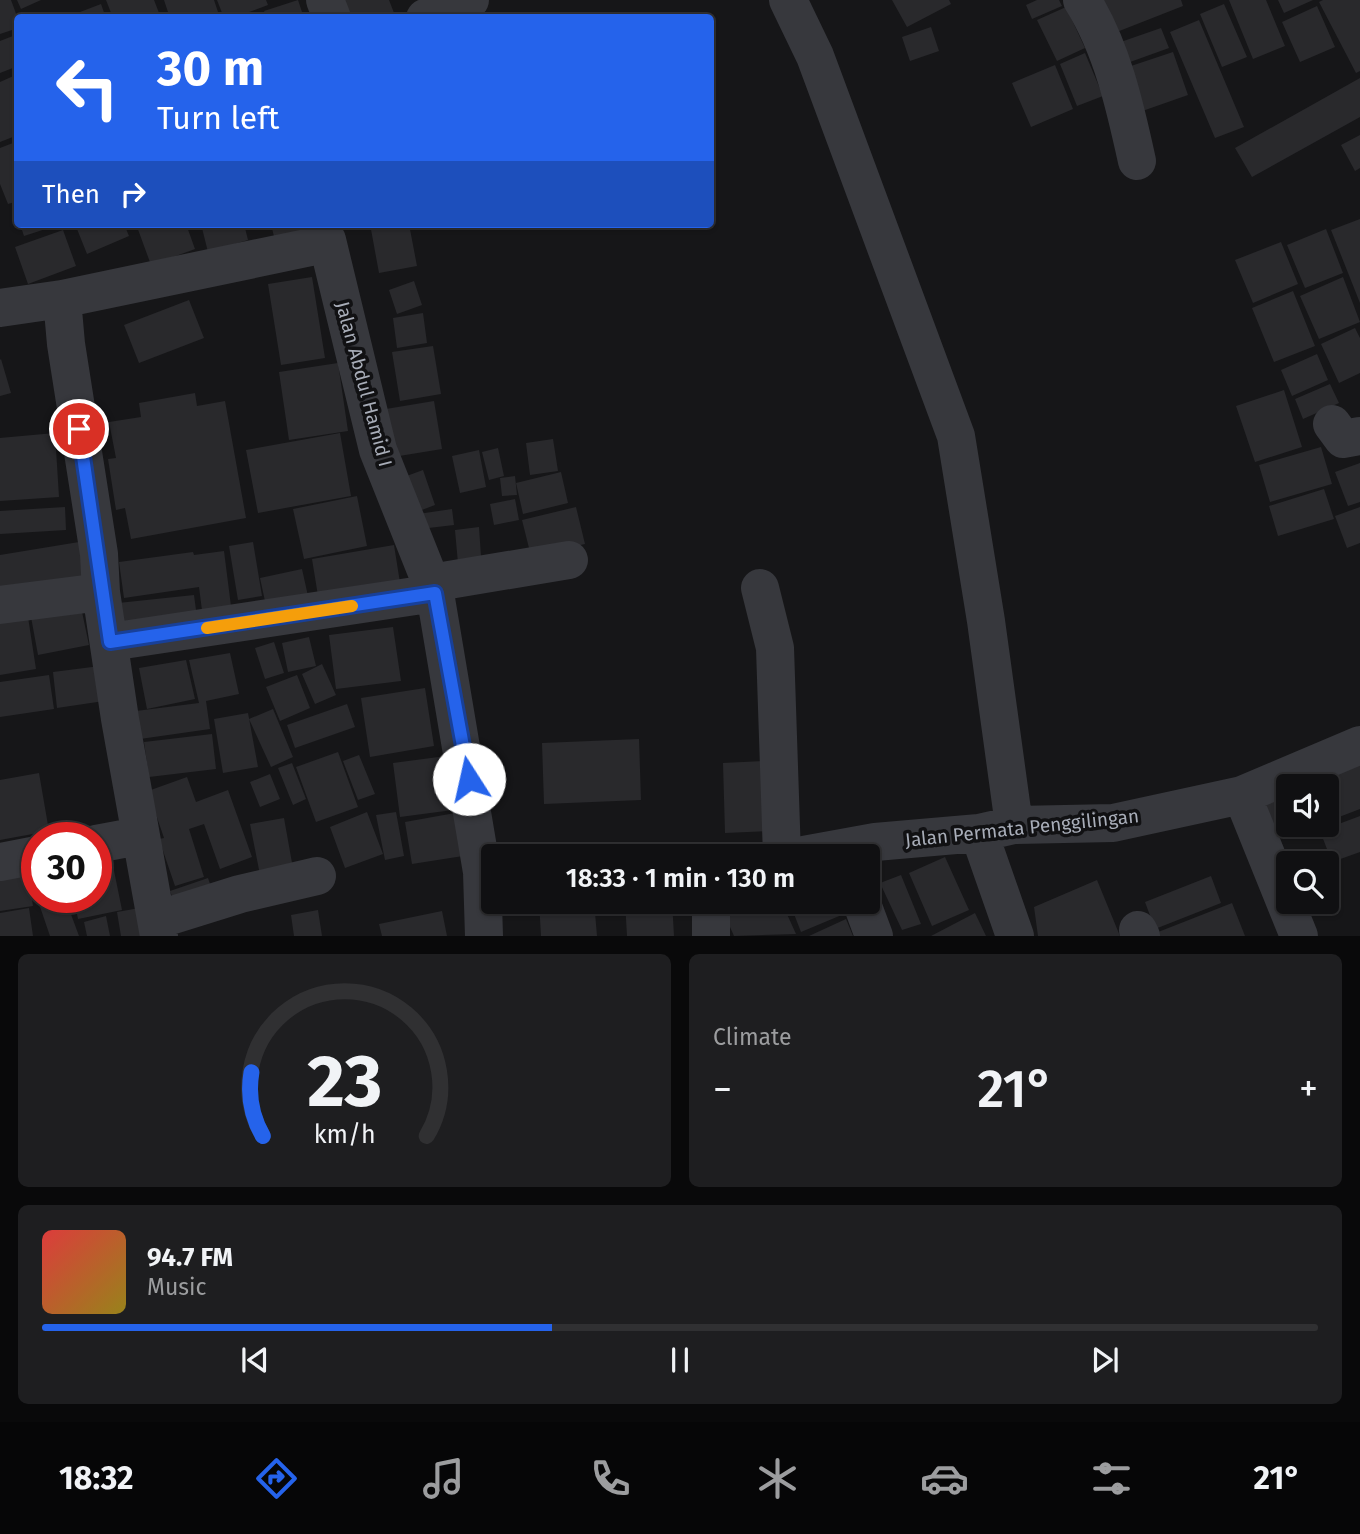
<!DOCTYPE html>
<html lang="en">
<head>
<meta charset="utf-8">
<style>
	body { margin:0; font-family:"Fira Sans",sans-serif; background:#1e1e20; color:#f1f3f6; height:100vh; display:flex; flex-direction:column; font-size:26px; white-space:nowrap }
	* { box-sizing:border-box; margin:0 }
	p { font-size:23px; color:#9c9d9f }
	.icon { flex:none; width:38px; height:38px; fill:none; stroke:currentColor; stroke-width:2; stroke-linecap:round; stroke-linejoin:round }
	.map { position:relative; height:936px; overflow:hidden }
	.drawer { display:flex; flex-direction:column; gap:18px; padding:18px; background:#09090a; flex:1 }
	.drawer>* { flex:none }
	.top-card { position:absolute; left:14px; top:14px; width:700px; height:214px; border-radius:7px; box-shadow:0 2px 5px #0004,0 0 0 2px #303032; background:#2563eb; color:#fff; overflow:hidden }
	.fabs { position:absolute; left:1276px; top:774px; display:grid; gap:14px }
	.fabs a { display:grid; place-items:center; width:63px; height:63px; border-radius:7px; background:#101012; box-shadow:0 2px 5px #0004,0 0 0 2px #303032; font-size:35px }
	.speed { position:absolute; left:21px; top:822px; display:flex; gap:14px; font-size:35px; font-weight:700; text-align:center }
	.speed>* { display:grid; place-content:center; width:91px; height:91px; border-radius:50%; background:#101012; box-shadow:0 2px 5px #0004,0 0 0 2px #303032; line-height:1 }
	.speed .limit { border:10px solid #d22; background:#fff; color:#111 }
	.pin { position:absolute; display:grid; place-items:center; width:60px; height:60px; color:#fff; margin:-30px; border:4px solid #fff; border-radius:50%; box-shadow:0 2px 7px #0007 }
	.me { position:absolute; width:77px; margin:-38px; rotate:350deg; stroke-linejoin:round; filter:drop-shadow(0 0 5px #0008) }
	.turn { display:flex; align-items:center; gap:24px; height:147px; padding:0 28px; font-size:32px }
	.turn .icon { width:91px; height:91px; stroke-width:2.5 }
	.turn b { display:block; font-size:49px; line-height:60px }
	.then { display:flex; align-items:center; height:66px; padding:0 28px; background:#0003; gap:14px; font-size:26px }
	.big { font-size:52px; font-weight:600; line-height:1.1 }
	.drawer .tile { flex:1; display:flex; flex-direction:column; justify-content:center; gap:10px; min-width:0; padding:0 24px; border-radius:10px; background:#1e1e20 }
	.drawer .dial { align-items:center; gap:0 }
	.dial svg { height:182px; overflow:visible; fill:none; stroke:#303032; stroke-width:7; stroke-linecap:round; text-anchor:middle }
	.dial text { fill:#f1f3f6; stroke:none }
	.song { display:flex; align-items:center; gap:21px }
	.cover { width:84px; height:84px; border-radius:10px; background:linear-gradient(135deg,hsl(0 70% 55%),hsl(50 70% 35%)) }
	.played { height:7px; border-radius:4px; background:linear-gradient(90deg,#2563eb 40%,#303032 40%) }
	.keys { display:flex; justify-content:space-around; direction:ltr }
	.heat { display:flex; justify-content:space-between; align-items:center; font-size:38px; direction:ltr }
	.drawer .tiles { flex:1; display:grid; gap:18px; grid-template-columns:1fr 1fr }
	.tile:last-child { grid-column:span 2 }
	.trip { position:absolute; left:481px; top:844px; width:399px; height:70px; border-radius:7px; background:#101012; box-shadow:0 2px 5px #0004,0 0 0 2px #303032; font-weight:600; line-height:70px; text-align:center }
	.menu { display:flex; height:112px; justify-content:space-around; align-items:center; background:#060607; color:#9c9d9f }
	.menu .icon { width:49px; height:49px }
	.menu .on { color:#2563eb }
	.menu b { font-size:32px; color:#f1f3f6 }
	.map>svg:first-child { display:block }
	.building { fill:#29292c }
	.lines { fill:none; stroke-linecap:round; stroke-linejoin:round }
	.minor { stroke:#37383d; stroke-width:38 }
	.route-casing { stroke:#184099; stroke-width:18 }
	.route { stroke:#2563eb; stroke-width:12 }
	.slow { stroke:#f59e0b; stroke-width:12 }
	.labels { text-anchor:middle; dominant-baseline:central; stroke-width:7; stroke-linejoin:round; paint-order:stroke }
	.street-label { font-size:19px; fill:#a8adb8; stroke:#111113 }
</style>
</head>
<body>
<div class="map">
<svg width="1360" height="936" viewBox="0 0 1360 936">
	<rect width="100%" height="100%" fill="#161618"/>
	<path class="building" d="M0,0H11L18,19V28L0,34Z
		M17,0H41L21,9Z
		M106,0H154L161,18H113Z
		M164,0H214L220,18H170Z
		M217,0H266L268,5L233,18H224Z
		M298,0L304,18H267L264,11Z
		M338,0H389L396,18H345Z
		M892,0H949L951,4L907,27Z
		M1037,0H1059L1062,6L1032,19L1026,5Z
		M1089,0H1181L1183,6L1104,37Z
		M1229,0H1266L1285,46L1253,59Z
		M1278,0H1313L1284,13Z
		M1323,0H1360V71L1356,73L1319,2Z
		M101,4L106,18H67V17Z
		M1224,4L1247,57L1222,67L1200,14Z
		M1317,6L1335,47L1300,62L1282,22Z
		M1066,7L1085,48L1057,61L1037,20Z
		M1199,20L1244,127L1215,138L1170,32Z
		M931,27L939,51L910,61L902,37Z
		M1161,28L1169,48L1119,66L1112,45Z
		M18,34V66L0,73V41Z
		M1173,52L1188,95L1131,115L1116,71Z
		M1085,53L1103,96L1077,106L1060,64Z
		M1055,65L1073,109L1031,127L1012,83Z
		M18,74V135L0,142V82Z
		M1360,78V117L1252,177L1235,148Z
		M1360,135V168L1355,171L1341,145Z
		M18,141V201L8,204L0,184V148Z
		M1360,219V303L1331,230Z
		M20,224H55V226L24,236Z
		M75,224H124L129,236L87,254Z
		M136,224H186L195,249L151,265Z
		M201,224H244L248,240L208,252Z
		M271,224H317L277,249Z
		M370,224H409L417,266L379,273Z
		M1326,229L1343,273L1305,288L1287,245Z
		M63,230L76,266L28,284L15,247Z
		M1281,242L1298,284L1253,303L1235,260Z
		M312,277L325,358L281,365L268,284Z
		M1343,277L1360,322L1319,339L1300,296Z
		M414,281L422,305L397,314L389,290Z
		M1293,291L1315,346L1274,362L1252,308Z
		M189,300L204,338L139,363L124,325Z
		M423,313L427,343L397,348L393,318Z
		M1355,328L1360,338V373L1339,383L1321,344Z
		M433,346L441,394L400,401L392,352Z
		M1317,354L1328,380L1292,396L1281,370Z
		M1,359L11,393L0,396V360Z
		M338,363L348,431L289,440L279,372Z
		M1330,384L1339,403L1303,419L1295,399Z
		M1284,390L1302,447L1255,462L1236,406Z
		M195,393L197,406L225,401L246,518L131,539L125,508L116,510L108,459L116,458L109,422L141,417L139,403Z
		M434,401L442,449L387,458L380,410Z
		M55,433L59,497L0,501V438Z
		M340,433L351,496L258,513L246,450Z
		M553,439L558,471L530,475L526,443Z
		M1321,447L1332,484L1270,502L1259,465Z
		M498,448L504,476L489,480L482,452Z
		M479,450L486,487L460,493L452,456Z
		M1360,463V502L1348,506L1335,472Z
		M423,470L435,505L406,516L393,481Z
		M561,472L568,503L523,514L516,483Z
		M515,476L517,495L502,496L500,478Z
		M1324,489L1334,519L1278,536L1269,506Z
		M357,496L367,546L304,559L293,509Z
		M515,499L519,520L494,525L490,504Z
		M65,507L66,530L0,534V511Z
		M576,507L585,544L531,556L522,520Z
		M1360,507V543L1347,548L1335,516Z
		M452,509L454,525L420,529L418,514Z
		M479,527L482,571L459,574L455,530Z
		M79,542L86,585L0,599V555Z
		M253,542L262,596L238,600L229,546Z
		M394,545L401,589L319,602L312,559Z
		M224,551L233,622L204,626L199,587L124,598L119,562L193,552L194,555Z
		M302,569L310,605L268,615L260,578Z
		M194,595L198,625L122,634L118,603Z
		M81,607L89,645L38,655L31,617Z
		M28,617L36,669L0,675V621Z
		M393,627L401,681L336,689L329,635Z
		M309,637L316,666L288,672L282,643Z
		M274,642L284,673L265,679L255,648Z
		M230,653L239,694L206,701L210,729L140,739L136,711L199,703L189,660Z
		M186,660L195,699L147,709L139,668Z
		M322,664L336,695L315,704L302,674Z
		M100,666L104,701L57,708L53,672Z
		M49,675L54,709L0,717V682Z
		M297,675L310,708L280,721L266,687Z
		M425,688L434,746L370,757L361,698Z
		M347,704L355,727L295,748L287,725Z
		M273,709L293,757L271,767L249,719Z
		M248,713L258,767L223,773L214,719Z
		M212,734L216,769L149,777L144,742Z
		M639,739L641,800L544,804L542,743Z
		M338,752L358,807L316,822L296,767Z
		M359,755L375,794L358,800L343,761Z
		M446,756L453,810L400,817L393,763Z
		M1360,758V809L1326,822V786H1308Z
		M765,761L767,831L725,833L723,763Z
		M292,763L306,799L293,805L278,768Z
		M39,773L49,831L0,840V780Z
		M270,774L280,799L260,807L250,782Z
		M187,777L196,802L228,790L252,857L220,869L204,824L189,829L204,877L175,886L159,839L164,838L148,791Z
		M1288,789V824L1312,825L1272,839L1259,799Z
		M367,812L383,854L345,868L330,827Z
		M396,812L404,856L385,860L376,815Z
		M455,813L463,856L412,864L405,822Z
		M1360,816V852L1332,862L1320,831Z
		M284,818L294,874L261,880L250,824Z
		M109,846L122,910L78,919L74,898H96V849Z
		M945,857L969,910L932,926L909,873Z
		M26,861L33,906L0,911V867Z
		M901,875L921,924L902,930L880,883Z
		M1211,876L1221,903L1155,929L1145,902Z
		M208,878L215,899L178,912L170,891Z
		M1097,880L1120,936H1038L1034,907Z
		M37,898H65L79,936H50Z
		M539,901H594L597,936H541Z
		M625,901H672L674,936H627Z
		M762,901H781L796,934L734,936L726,918Z
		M789,901H838L844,914L801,932Z
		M1232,903L1245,936H1148Z
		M145,907L150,936H121L117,912Z
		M29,908L33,936H0V913Z
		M318,910L322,936H294L291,915Z
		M442,911L447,936H382L379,924Z
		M975,913L986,936H931Z
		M106,916L110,936H87L84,922Z
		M846,919L853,936H809Z"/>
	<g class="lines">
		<path class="minor" d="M325,0L332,18
			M788,0L815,56L956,436L986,621L1014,825
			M1082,0C1112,48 1125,106 1137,161
			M425,18L470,0
			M327,240L378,450L435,593L482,872L484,936
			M62,299L66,344L99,554L101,592L120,719L159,936
			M0,308L62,299L311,247L327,240
			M1332,424L1343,439L1360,436
			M431,583L569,560
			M760,588L775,648L782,856
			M0,605L101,592
			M110,642L435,593
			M1242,795L1299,936
			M979,833L1015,936
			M96,844L139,836
			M798,856L875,842L979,833L1014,825L1113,823L1242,795L1360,745
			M0,862L37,855
			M861,901L874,936
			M157,920L240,894L317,876
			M1138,930L1141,936
			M711,936V901"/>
	</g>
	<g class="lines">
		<defs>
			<path id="route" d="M79,429L110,642L435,593L469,779"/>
		</defs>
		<use href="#route" class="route-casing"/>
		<use href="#route" class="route"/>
		<path class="slow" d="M207,628L352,606"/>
	</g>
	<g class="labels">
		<g class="street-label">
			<text transform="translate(364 384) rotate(75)">Jalan Abdul Hamid I</text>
			<text transform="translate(1022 828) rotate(-6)">Jalan Permata Penggilingan</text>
		</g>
	</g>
</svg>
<div class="fabs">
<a><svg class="icon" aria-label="sound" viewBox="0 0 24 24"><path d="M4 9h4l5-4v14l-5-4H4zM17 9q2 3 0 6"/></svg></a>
<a><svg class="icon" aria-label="search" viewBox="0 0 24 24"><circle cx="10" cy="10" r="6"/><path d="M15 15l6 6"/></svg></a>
</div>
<div class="speed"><div class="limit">30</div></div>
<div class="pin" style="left:79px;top:429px;background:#d93025"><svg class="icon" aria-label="arrive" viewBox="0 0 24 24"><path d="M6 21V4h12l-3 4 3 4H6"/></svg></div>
<svg class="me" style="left:469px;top:779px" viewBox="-20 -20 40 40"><circle r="19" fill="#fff"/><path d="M0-13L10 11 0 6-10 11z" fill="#2563eb"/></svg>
<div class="trip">18:33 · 1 min · 130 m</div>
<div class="top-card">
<div class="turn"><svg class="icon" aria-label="left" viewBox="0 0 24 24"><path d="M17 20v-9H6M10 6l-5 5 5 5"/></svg><div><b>30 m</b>Turn left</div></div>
<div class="then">Then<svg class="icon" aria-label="right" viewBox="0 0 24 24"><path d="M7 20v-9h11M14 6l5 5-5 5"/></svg></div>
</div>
</div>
<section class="drawer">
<div class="tiles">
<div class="tile dial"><svg viewBox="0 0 100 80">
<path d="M14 69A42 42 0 1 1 86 69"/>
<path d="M14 69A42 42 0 0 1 9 41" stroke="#2563eb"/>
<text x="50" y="56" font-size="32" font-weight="700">23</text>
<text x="50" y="72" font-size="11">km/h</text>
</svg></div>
<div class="tile"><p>Climate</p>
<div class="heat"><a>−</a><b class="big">21°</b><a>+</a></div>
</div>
<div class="tile">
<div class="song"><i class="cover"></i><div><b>94.7 FM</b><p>Music</p></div></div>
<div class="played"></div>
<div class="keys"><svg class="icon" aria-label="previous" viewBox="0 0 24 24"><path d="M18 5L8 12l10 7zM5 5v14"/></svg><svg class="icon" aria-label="pause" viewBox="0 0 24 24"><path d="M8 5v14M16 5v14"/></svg><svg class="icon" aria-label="next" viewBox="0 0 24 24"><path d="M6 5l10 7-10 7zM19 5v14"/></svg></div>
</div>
</div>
</section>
<nav class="menu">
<b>18:32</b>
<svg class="icon on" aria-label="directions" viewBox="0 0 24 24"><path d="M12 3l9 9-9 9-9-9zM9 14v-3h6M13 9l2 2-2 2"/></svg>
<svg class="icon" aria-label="music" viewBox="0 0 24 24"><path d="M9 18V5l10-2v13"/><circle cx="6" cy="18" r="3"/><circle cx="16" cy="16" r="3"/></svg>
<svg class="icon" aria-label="phone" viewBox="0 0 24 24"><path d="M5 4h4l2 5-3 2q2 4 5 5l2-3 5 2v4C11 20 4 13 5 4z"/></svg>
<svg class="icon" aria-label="climate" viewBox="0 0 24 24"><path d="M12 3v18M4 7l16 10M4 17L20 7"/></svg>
<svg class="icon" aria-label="car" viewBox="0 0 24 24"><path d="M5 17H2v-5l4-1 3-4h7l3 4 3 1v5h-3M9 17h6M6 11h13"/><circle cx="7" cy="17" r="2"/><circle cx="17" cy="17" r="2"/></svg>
<svg class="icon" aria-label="filters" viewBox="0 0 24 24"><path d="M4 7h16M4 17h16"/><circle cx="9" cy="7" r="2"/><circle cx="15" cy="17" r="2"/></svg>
<b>21°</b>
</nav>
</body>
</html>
